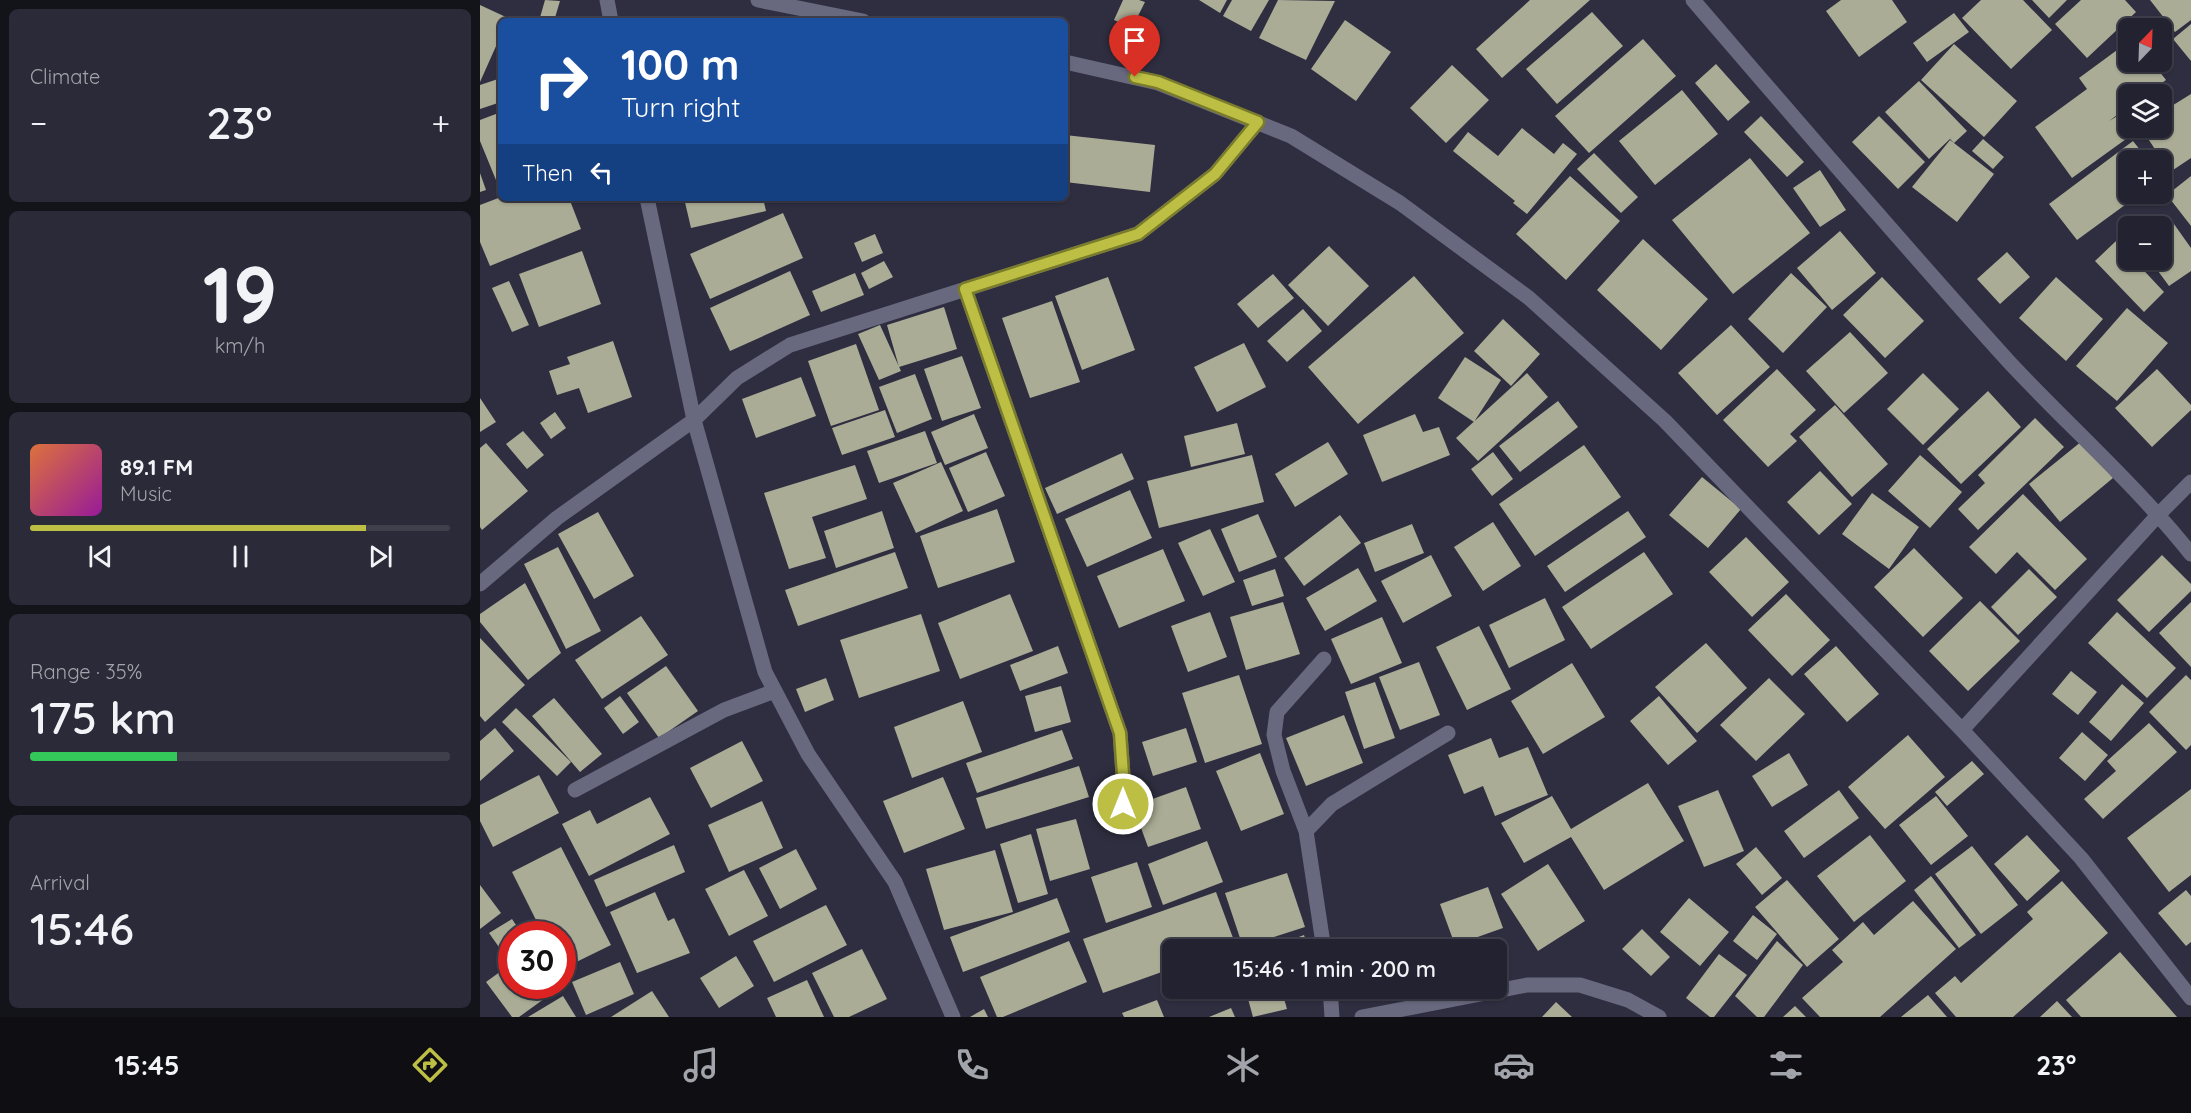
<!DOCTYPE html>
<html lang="en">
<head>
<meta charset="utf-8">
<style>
	body { margin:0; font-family:Quicksand,sans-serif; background:#2a2a38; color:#f1f3f6; height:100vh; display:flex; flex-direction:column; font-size:22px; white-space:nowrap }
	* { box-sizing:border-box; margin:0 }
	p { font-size:20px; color:#a2a4ab }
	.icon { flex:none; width:33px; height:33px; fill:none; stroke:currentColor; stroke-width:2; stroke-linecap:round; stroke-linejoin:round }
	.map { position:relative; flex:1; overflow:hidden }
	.side { display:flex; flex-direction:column; gap:9px; padding:9px; background:#13131a; width:480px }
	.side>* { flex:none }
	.banner { position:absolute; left:18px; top:18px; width:570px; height:183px; border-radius:9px; box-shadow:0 2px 4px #0004,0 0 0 2px #3f3f4c; background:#1a4fa0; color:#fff; overflow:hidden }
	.needle { width:39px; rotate:23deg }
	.fabs { position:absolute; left:1638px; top:18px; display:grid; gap:12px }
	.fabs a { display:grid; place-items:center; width:54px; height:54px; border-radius:9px; background:#222230; box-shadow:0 2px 4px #0004,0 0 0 2px #3f3f4c; font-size:30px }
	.speed { position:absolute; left:18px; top:921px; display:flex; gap:12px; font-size:30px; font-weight:700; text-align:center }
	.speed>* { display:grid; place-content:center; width:78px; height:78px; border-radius:50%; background:#222230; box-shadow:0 2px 4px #0004,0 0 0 2px #3f3f4c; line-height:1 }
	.speed .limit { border:9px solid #d22; background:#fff; color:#111 }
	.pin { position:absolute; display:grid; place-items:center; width:51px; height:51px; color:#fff; margin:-62px -26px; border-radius:50% 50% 50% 0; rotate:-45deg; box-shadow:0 0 6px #0007 }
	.pin .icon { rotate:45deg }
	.me { position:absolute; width:66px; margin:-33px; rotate:0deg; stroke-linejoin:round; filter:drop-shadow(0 0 4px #0008) }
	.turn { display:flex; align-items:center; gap:21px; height:126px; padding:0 24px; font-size:27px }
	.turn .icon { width:78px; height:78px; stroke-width:2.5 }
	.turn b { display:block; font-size:42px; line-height:51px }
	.then { display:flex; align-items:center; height:57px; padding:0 24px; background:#0003; gap:12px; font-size:22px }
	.big { font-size:45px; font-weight:600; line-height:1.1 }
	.side .tile { flex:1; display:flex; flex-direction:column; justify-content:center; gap:9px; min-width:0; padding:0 21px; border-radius:9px; background:#2a2a38 }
	.side .dial { align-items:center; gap:0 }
	.dial b { font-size:78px; line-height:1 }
	.song { display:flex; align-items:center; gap:18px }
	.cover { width:72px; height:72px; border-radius:9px; background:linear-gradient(135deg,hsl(20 70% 55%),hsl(300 70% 35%)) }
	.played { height:6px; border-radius:3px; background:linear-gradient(90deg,#bcbf44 80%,#3f3f4c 80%) }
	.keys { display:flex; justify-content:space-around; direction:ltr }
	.heat { display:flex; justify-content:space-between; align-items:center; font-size:33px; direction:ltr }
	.charge { height:9px; border-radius:4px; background:linear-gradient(90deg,#34c759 35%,#3f3f4c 0) }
	.trip { position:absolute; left:682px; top:939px; width:345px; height:60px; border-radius:9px; background:#222230; box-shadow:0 2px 4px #0004,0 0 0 2px #3f3f4c; font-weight:600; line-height:60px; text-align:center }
	.tab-bar { display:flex; height:96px; justify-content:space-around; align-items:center; background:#0e0e13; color:#a2a4ab }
	.tab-bar .icon { width:42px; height:42px }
	.tab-bar .on { color:#bcbf44 }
	.tab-bar b { font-size:27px; color:#f1f3f6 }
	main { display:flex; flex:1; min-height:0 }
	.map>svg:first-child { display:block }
	.building { fill:#aaac95 }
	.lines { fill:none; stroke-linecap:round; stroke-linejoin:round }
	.minor { stroke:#68687f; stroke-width:15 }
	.route-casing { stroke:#7a7c2c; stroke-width:15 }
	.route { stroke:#bcbf44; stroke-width:10 }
</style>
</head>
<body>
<main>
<section class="side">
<div class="tile"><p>Climate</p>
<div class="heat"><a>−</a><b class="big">23°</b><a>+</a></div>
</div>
<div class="tile dial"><b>19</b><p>km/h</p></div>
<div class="tile">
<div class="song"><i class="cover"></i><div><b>89.1 FM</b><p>Music</p></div></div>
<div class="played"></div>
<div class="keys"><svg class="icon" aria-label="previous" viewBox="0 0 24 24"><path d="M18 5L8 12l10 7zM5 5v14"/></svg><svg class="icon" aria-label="pause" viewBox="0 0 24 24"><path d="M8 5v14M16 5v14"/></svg><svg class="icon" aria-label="next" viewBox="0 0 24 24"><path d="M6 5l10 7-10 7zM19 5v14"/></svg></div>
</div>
<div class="tile"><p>Range · 35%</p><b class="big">175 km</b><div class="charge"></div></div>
<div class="tile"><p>Arrival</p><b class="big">15:46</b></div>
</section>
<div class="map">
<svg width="1711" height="1017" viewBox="0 0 1711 1017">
	<rect width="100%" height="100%" fill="#2e2e40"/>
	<path class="building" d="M65,0L80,1L74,21H59Z
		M643,0H659L665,2L652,28L634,20Z
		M719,0H747L740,13Z
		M752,0H789L771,31L743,16Z
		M798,0L855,1L826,60L779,38Z
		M1050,0H1110L1022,78L996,49Z
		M1361,0H1412L1427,22L1379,57L1346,11Z
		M1501,0H1543L1572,30L1531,69L1482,18Z
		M1552,0H1587L1569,18Z
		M1601,0H1645L1656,12L1607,58L1575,24Z
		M1670,0H1711V20L1695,32Z
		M0,5L28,18L27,21H21V35L0,82Z
		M1112,12L1143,46L1077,104L1046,69Z
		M1474,13L1489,32L1447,62L1433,43Z
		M865,20L911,52L876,101L831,69Z
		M1711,24V61L1693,39Z
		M1163,39L1196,76L1109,153L1075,116Z
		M1648,42V62H1672L1686,80L1666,94H1648V107L1629,121L1646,111L1648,114V128L1660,129L1592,178L1555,127L1607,89L1599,78Z
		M1474,44L1537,101L1504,137L1441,80Z
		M1236,64L1270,102L1248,121L1215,83Z
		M972,65L1009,100L966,143L930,108Z
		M18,79L21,88V102L0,109V85Z
		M1439,81L1487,131L1474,143L1470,139L1472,137L1449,159L1405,112Z
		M1202,90L1238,134L1175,185L1139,141Z
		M1711,94V158L1690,172L1661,128H1682V112Z
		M21,112V184L18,185L0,141V120Z
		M1281,116L1324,162L1307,177L1264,132Z
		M1399,116L1445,162L1418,189L1372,142Z
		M1042,128L1074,154L1083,143L1097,154L1047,214L1033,203L1035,201L973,151L988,132L1018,156Z
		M585,135L675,145L670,192L585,182Z
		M1503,139L1524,157L1513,169L1492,151Z
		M1470,140L1514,174L1477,222L1432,187Z
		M1653,141L1668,160H1648V194H1660L1597,240L1569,204Z
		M1114,153L1158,197L1141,213L1097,169Z
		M1270,158L1330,233L1253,294L1192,220Z
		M1340,170L1366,210L1340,227L1313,188Z
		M0,173L6,190L0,192Z
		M1090,176L1140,221L1086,280L1036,234Z
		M1711,176V226L1687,195Z
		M21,197L89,198L101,229L10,266L0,242V205Z
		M204,198H283L286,211L211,228Z
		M303,213L323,258L230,299L210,254Z
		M1689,217L1711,248V271L1689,286L1670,260H1682V226H1675Z
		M1360,231L1396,273L1352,310L1317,268Z
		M395,234L403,253L382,262L374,243Z
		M1163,239L1228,299L1181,350L1117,290Z
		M1636,241L1648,254V260H1654L1684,292L1664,312L1615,261Z
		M849,246L889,286L848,326L808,285Z
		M102,251L121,304L59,327L39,274Z
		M1527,252L1550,277L1520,304L1497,279Z
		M404,261L413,277L389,289L381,273Z
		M310,271L330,315L250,351L230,308Z
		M375,273L384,295L341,312L332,291Z
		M1311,273L1347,307L1303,353L1268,319Z
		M793,274L814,298L778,328L757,304Z
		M934,276L984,333L878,424L828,367Z
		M628,277L655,350L602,370L575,296Z
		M1402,277L1444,321L1405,358L1363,315Z
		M1576,277L1623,319L1586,361L1539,318Z
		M29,281L49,325L32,332L12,288Z
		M572,301L600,382L550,398L522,318Z
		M464,307L477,349L419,367L407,325Z
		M1647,308L1688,343L1637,401L1596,366Z
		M823,309L842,331L807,362L787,341Z
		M1023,319L1060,354L1031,386L994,351Z
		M400,325L421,371L399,380L378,334Z
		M1251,325L1290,367L1237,415L1198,373Z
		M1370,332L1408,373L1364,413L1326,371Z
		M133,341L152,397L108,413L99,388L77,395L69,371L90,364L87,357Z
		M764,343L786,387L737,412L714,367Z
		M376,344L399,410L351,426L328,361Z
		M482,356L501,408L462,421L444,369Z
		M985,357L1021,380L994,422L958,398Z
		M1297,369L1336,410L1310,434L1317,441L1288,467L1243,420Z
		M1677,369L1711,405V410L1672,447L1635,408Z
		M1047,373L1068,397L998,461L976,438Z
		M1443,373L1479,409L1443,445L1407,409Z
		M435,374L452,419L417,433L399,387Z
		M321,377L336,416L276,438L262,399Z
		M1508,391L1541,427L1481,484L1447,449Z
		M0,398L16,422L0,432Z
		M1078,401L1098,427L1040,472L1019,446Z
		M1355,405L1408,464L1372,497L1319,437Z
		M405,410L415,437L362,455L352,428Z
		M75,412L86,428L71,439L60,423Z
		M494,414L508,448L465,465L451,432Z
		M935,414L943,432L959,427L970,455L902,482L883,435Z
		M1555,418L1584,447L1498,530L1478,509L1505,483L1498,475Z
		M757,423L765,454L711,467L704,436Z
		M43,431L64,455L47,469L26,444Z
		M445,431L457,463L399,483L387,451Z
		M1602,441L1633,478L1580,522L1549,484Z
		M848,442L868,474L815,507L795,474Z
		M6,443L48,491L2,530L0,527V448Z
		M1104,445L1141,497L1055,556L1019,504Z
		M506,452L525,496L488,512L469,468Z
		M1013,452L1033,479L1012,496L991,469Z
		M642,453L654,479L577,514L565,488Z
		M772,455L784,502L679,528L667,481Z
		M1440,455L1482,492L1450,528L1408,491Z
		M461,462L483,511L436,533L413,483Z
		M375,465L387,499L332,517L346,558L309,569L284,493Z
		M1340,471L1372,504L1339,535L1307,502Z
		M1222,477L1261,509L1228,548L1189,515Z
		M650,490L672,538L607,567L585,519Z
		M1392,493L1439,527L1409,569L1362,534Z
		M1543,494L1607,559L1575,590L1537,552L1516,574L1489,547Z
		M517,509L535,562L458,588L440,536Z
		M402,511L414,548L356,568L344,531Z
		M1148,511L1166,537L1085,592L1067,566Z
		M118,512L154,576L114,599L78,534Z
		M778,514L797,557L759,572L741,529Z
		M860,515L881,543L824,586L804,558Z
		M1013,522L1041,566L1003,591L974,547Z
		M932,524L944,553L895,572L884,543Z
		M730,529L755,582L723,596L698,543Z
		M1266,537L1309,582L1272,617L1229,572Z
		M78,547L121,631L86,649L44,564Z
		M1434,548L1483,598L1443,637L1394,587Z
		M683,549L705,601L639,628L617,576Z
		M415,552L428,588L318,626L305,590Z
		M1164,552L1193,594L1111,649L1082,607Z
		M951,555L972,596L923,623L901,581Z
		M1682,555L1711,584V591L1669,632L1637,600Z
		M878,568L897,601L845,631L826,598Z
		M795,569L804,596L772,606L763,580Z
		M1549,569L1577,597L1538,635L1511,607Z
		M45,583L81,653L48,680L0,622V614Z
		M530,594L553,651L480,679L458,623Z
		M1306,594L1350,640L1312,676L1268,630Z
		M1065,598L1085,640L1029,668L1009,625Z
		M1500,601L1540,641L1488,691L1449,651Z
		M803,602L820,654L766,670L750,617Z
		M1711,602V667L1679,633Z
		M730,612L747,657L708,672L691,626Z
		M1637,612L1696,668L1667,698L1608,643Z
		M441,614L460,671L379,698L360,640Z
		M161,616L188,655L122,699L95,660Z
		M902,617L922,663L871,684L851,639Z
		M999,626L1031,689L987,710L956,647Z
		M0,638L45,685L5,722L0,716Z
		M1226,643L1267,688L1217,733L1175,687Z
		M578,646L588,673L540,691L530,665Z
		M1356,646L1399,694L1367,722L1324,674Z
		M939,662L960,715L920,730L899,677Z
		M1092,663L1125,717L1063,754L1031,701Z
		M186,666L218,711L179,738L147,693Z
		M1591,671L1617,692L1598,715L1572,694Z
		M759,675L782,744L725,763L702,693Z
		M1706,675L1711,680V745L1706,750L1669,712Z
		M346,678L354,700L325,712L316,689Z
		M1289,678L1325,714L1276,761L1240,725Z
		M895,682L915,738L884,749L865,692Z
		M1642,684L1664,703L1631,741L1609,722Z
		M581,686L591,722L555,732L545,696Z
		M140,696L159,722L143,734L124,708Z
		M1179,696L1217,741L1188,765L1150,721Z
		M74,698L122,754L100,772L52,716Z
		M483,701L502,752L432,778L414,727Z
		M36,708L91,762L77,776L22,722Z
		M864,715L883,763L826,786L806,738Z
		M1669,723L1697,752L1623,819L1604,799L1636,771L1627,761Z
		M15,728L34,751L0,781V741Z
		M706,728L717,762L673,776L662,742Z
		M582,730L593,759L497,793L486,763Z
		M1602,732L1628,755L1605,781L1579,758Z
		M1428,735L1465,777L1405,829L1368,787Z
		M1011,738L1019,758L1048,747L1068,795L1015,816L1003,786L984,794L968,755Z
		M262,741L283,781L231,808L210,768Z
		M780,753L804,814L761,831L736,771Z
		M1309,753L1328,785L1292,807L1272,776Z
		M1492,761L1504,774L1467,806L1455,792Z
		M599,766L609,797L506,829L496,798Z
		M59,775L79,813L13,847L0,821V805Z
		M463,777L485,829L424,853L403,801Z
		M1168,783L1204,841L1124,890L1091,837L1044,863L1021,823L1072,796L1091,829Z
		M706,787L721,829L668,847L653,806Z
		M1711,789V875L1689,892L1647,838Z
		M1238,790L1264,851L1224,867L1198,806Z
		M1359,790L1379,818L1324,858L1304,831Z
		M1456,796L1488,836L1451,865L1419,825Z
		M170,797L190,834L109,876L82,824L110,810L117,824Z
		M282,801L303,848L249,872L228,825Z
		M596,819L610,869L570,881L556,829Z
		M551,834L568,894L538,903L520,844Z
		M1390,835L1426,881L1374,922L1337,876Z
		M1547,835L1580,871L1547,901L1514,864Z
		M727,841L743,882L683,905L668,864Z
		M194,845L205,872L126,907L114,880Z
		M1492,846L1538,905L1501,934L1455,874Z
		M81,847L131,945L82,969V934H63L32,872Z
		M1276,847L1302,878L1282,895L1256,864Z
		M316,849L337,889L300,909L279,868Z
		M515,850L533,912L464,930L446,869Z
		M657,862L672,907L626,923L611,877Z
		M1068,864L1105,921L1058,951L1021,894Z
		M264,870L288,916L249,936L225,889Z
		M807,873L825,927L763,947L745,893Z
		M1451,876L1496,935L1479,948L1434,890Z
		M1307,880L1359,939L1327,967L1275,907Z
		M1582,881L1628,933L1533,1017H1476L1455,993L1475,976L1481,983L1553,919L1547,912Z
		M0,885L21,913L0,929Z
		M1008,887L1023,928L975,945L960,904Z
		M1706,890L1711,896V942L1706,946L1678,913Z
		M175,892L188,921L194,918L210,953L157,973L130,912Z
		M736,892L756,946L746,950H693V968L623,993L603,939Z
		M577,898L590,932L483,972L470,937Z
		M1209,898L1249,932L1220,966L1180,932Z
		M1433,901L1476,949L1400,1017H1340L1322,998L1363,962L1352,950L1383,922L1394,935Z
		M346,905L367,945L294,982L273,941Z
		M1273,915L1297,934L1277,960L1253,941Z
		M32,919L42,934H32V944L21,950L9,933Z
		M1162,929L1190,957L1171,976L1142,949Z
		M824,935L829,950H794L793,947Z
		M924,937L927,950H871V949Z
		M589,941L607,982L523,1017H517L500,977Z
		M1297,941L1323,965L1284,1017H1277L1255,996Z
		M382,949L407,999L369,1017H354L332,973Z
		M1640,952L1697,1017H1601L1586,1000Z
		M1239,954L1267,975L1234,1017H1230L1206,998Z
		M256,956L274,986L239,1008L220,978Z
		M140,962L154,994L106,1015L92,982Z
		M32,963V986H71L75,991L39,1017H32L6,982Z
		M327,980L344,1017H296L287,998Z
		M765,988H801L807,1009L773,1017Z
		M810,988H848L815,1001Z
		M857,988H889L890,989L859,997Z
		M172,991L189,1017H131Z
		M1448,995L1467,1017H1421Z
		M83,996L96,1017H48Z
		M677,1000L684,1017H644L642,1013Z
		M1577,1001L1592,1017H1560Z
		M1076,1002L1092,1017H1062Z
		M1315,1006L1326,1017H1303Z
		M751,1008L755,1017H729Z
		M504,1009L508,1017H490Z"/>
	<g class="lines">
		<path class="minor" d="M127,0L131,21
			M278,0L383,21
			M1213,0C1318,122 1422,244 1530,363C1590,427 1656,485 1711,554
			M585,62L678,83L811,136L920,203L1049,298L1185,421L1482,730L1601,858L1711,998
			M167,198L214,420L285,672L328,754L415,882L473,1017
			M485,289L640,733L644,788L641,821
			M0,584L77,518L214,420L257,378L310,345L658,234L735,174L778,122
			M1482,730L1679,514L1711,482
			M95,790L244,710L295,691
			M826,831L803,771L794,735L797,712L844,659
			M844,950L826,831L852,804L968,733
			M850,988L852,1017
			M882,1017L1047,985H1100L1148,1000L1179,1017"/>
	</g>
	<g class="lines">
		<defs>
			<path id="route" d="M643,804L644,788L640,733L485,289L658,234L735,174L778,122L678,82L655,77"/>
		</defs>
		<use href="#route" class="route-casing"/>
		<use href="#route" class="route"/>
	</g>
</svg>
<div class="fabs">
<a><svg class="needle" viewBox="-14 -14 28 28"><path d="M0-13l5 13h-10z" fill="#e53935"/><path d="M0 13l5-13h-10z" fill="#a2a4ab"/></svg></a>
<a><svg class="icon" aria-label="layers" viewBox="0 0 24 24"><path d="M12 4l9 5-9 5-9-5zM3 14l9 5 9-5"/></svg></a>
<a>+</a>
<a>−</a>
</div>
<div class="speed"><div class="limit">30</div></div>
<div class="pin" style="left:655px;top:77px;background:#d93025"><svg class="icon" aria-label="arrive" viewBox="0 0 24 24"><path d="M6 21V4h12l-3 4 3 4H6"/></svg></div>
<svg class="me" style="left:643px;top:804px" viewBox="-20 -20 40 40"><circle r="17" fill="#bcbf44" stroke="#fff" stroke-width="3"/><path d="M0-11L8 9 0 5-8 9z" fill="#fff"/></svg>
<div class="trip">15:46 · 1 min · 200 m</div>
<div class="banner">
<div class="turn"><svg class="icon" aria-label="right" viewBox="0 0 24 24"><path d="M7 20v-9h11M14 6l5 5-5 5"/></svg><div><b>100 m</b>Turn right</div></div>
<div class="then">Then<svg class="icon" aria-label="left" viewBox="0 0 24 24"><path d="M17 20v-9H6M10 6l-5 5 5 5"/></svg></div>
</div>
</div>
</main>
<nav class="tab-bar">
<b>15:45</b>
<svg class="icon on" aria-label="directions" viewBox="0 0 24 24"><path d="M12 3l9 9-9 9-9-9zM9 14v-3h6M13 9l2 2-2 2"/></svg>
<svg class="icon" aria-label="music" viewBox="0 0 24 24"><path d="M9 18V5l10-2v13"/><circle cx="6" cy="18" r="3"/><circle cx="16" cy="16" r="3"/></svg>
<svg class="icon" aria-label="phone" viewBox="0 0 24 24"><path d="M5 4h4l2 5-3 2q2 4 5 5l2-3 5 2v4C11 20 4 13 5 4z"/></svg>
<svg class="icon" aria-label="climate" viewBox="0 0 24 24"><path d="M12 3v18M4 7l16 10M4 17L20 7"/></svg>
<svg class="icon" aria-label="car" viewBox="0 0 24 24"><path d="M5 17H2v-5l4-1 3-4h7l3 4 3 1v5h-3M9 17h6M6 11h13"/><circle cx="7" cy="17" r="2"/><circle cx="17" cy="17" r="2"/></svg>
<svg class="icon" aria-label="filters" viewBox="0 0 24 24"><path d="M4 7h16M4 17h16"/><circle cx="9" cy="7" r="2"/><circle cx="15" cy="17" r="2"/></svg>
<b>23°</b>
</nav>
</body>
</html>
